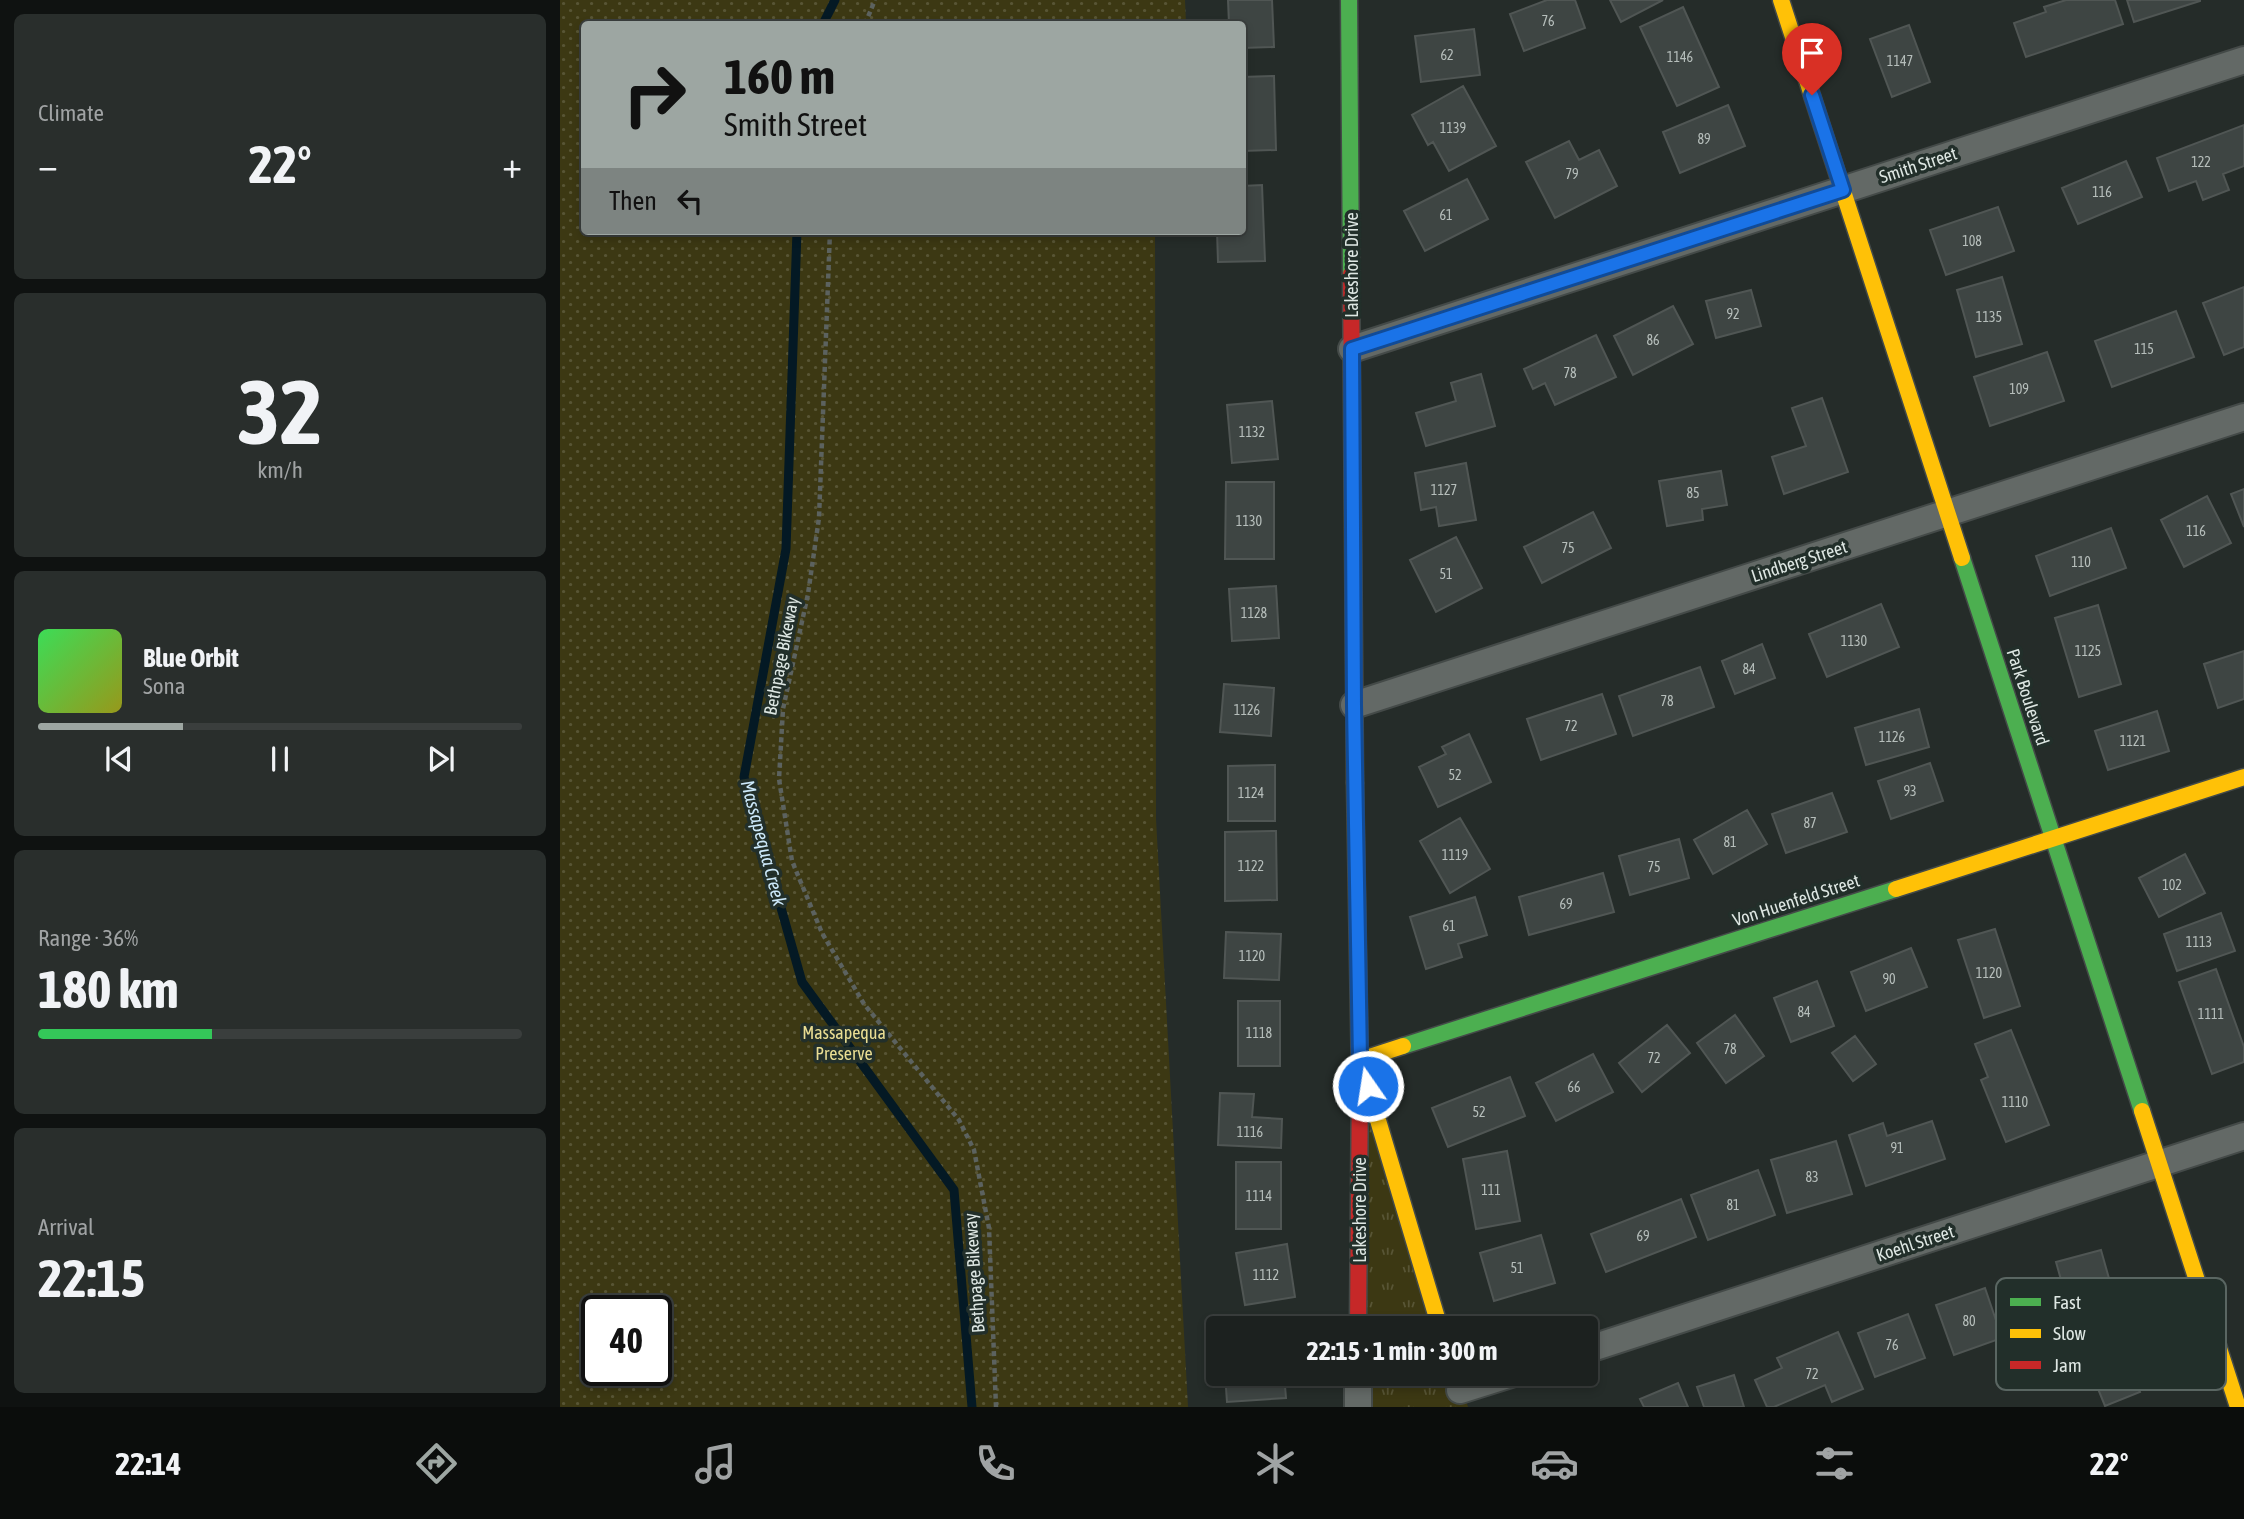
<!DOCTYPE html>
<html lang="en">
<head>
<meta charset="utf-8">
<style>
	body { margin:0; font-family:"Asap Condensed",sans-serif; background:#292e2c; color:#f1f3f6; height:100vh; display:flex; flex-direction:column; font-size:26px; white-space:nowrap }
	* { box-sizing:border-box; margin:0 }
	p { font-size:23px; color:#a0a3a4 }
	.icon { flex:none; width:38px; height:38px; fill:none; stroke:currentColor; stroke-width:2; stroke-linecap:round; stroke-linejoin:round }
	.map { position:relative; flex:1; overflow:hidden }
	.drawer { display:flex; flex-direction:column; gap:14px; padding:14px; background:#0f1211; width:560px }
	.drawer>* { flex:none }
	.hud { position:absolute; left:21px; top:21px; width:665px; height:214px; border-radius:7px; box-shadow:0 4px 10px #0003,0 0 0 2px #3a3e3d; background:#9da6a2; color:#111; overflow:hidden }
	.speed { position:absolute; left:21px; top:1295px; display:flex; gap:14px; font-size:35px; font-weight:700; text-align:center }
	.speed>* { display:grid; place-content:center; width:91px; height:91px; border-radius:50%; background:#1c211f; box-shadow:0 4px 10px #0003,0 0 0 2px #3a3e3d; line-height:1 }
	.speed .limit { border:4px solid #111; border-radius:10px; background:#fff; color:#111 }
	.pin { position:absolute; display:grid; place-items:center; width:60px; height:60px; color:#fff; margin:-72px -30px; border-radius:50% 50% 50% 0; rotate:-45deg; box-shadow:0 0 7px #0007 }
	.pin .icon { rotate:45deg }
	.me { position:absolute; width:77px; margin:-38px; rotate:347deg; stroke-linejoin:round; filter:drop-shadow(0 0 5px #0008) }
	.turn { display:flex; align-items:center; gap:24px; height:147px; padding:0 28px; font-size:32px }
	.turn .icon { width:91px; height:91px; stroke-width:2.5 }
	.turn b { display:block; font-size:49px; line-height:60px }
	.then { display:flex; align-items:center; height:66px; padding:0 28px; background:#0003; gap:14px; font-size:26px }
	.big { font-size:52px; font-weight:700; line-height:1.1 }
	.drawer .tile { flex:1; display:flex; flex-direction:column; justify-content:center; gap:10px; min-width:0; padding:0 24px; border-radius:10px; background:#292e2c }
	.drawer .dial { align-items:center; gap:0 }
	.dial b { font-size:91px; line-height:1 }
	.song { display:flex; align-items:center; gap:21px }
	.cover { width:84px; height:84px; border-radius:10px; background:linear-gradient(135deg,hsl(130 70% 55%),hsl(60 70% 35%)) }
	.played { height:7px; border-radius:4px; background:linear-gradient(90deg,#9da6a2 30%,#3a3e3d 30%) }
	.keys { display:flex; justify-content:space-around; direction:ltr }
	.heat { display:flex; justify-content:space-between; align-items:center; font-size:38px; direction:ltr }
	.charge { height:10px; border-radius:5px; background:linear-gradient(90deg,#34c759 36%,#3a3e3d 0) }
	.trip { position:absolute; left:646px; top:1316px; width:392px; height:70px; border-radius:7px; background:#1c211f; box-shadow:0 4px 10px #0003,0 0 0 2px #3a3e3d; font-weight:700; line-height:70px; text-align:center }
	.menu { display:flex; height:112px; justify-content:space-around; align-items:center; background:#0b0d0c; color:#a0a3a4 }
	.menu .icon { width:49px; height:49px }
	.menu .current { color:#9da6a2 }
	.menu b { font-size:32px; color:#f1f3f6 }
	main { display:flex; flex:1; min-height:0 }
	.map>svg:first-child { display:block }
	.grass { fill:url(#grass-tufts) }
	.park { fill:url(#park-dots); fill-rule:evenodd }
	.lines { fill:none; stroke-linecap:round; stroke-linejoin:round }
	.stream { stroke:#041924; stroke-width:9 }
	.building { fill:#3e4543; stroke:#505654; stroke-width:2 }
	.street-casing { stroke:#444a48; stroke-width:30 }
	.fast-casing { stroke:#444a48; stroke-width:19 }
	.slow-casing { stroke:#444a48; stroke-width:19 }
	.jam-casing { stroke:#444a48; stroke-width:19 }
	.path { stroke:#5c625f; stroke-width:4.5; stroke-dasharray:5 3.5; stroke-linecap:butt }
	.street { stroke:#636966; stroke-width:26 }
	.fast { stroke:#4caf50; stroke-width:16 }
	.slow { stroke:#ffc107; stroke-width:16 }
	.jam { stroke:#c62828; stroke-width:16 }
	.route-casing { stroke:#114b97; stroke-width:18 }
	.route { stroke:#1a73e8; stroke-width:12 }
	.labels { text-anchor:middle; dominant-baseline:central; stroke-width:7; stroke-linejoin:round; paint-order:stroke }
	.number-label { font-size:14px; fill:#b6bebb }
	.street-label { font-size:18px; fill:#dee7e3; stroke:#222f2a }
	.park-label { font-size:18px; fill:#e9dd93; stroke:#222f2a }
	.water-label { font-size:19px; font-style:italic; fill:#cde9fa; stroke:#222f2a }
	.key { fill:#222f2a; stroke:#5a6662; stroke-width:2 }
	.key-label { font-size:19px; fill:#dee7e3 }
</style>
</head>
<body>
<main>
<section class="drawer">
<div class="tile"><p>Climate</p>
<div class="heat"><a>−</a><b class="big">22°</b><a>+</a></div>
</div>
<div class="tile dial"><b>32</b><p>km/h</p></div>
<div class="tile">
<div class="song"><i class="cover"></i><div><b>Blue Orbit</b><p>Sona</p></div></div>
<div class="played"></div>
<div class="keys"><svg class="icon" aria-label="previous" viewBox="0 0 24 24"><path d="M18 5L8 12l10 7zM5 5v14"/></svg><svg class="icon" aria-label="pause" viewBox="0 0 24 24"><path d="M8 5v14M16 5v14"/></svg><svg class="icon" aria-label="next" viewBox="0 0 24 24"><path d="M6 5l10 7-10 7zM19 5v14"/></svg></div>
</div>
<div class="tile"><p>Range · 36%</p><b class="big">180 km</b><div class="charge"></div></div>
<div class="tile"><p>Arrival</p><b class="big">22:15</b></div>
</section>
<div class="map">
<svg width="1684" height="1407" viewBox="0 0 1684 1407">
	<defs>
		<pattern id="grass-tufts" width="24" height="20" patternUnits="userSpaceOnUse" patternTransform="scale(1.75)"><rect width="24" height="20" fill="#3c3813"/><path d="M3 7l-1-3M5 7V3M7 7l1-3M15 17l-1-3M17 17v-4M19 17l1-3" fill="none" stroke="#585535"/></pattern>
		<pattern id="park-dots" width="8" height="8" patternUnits="userSpaceOnUse" patternTransform="scale(1.75)"><rect width="8" height="8" fill="#3c3813"/><path d="M2 2h.1M6 6h.1" fill="none" stroke="#585535" stroke-width="1.8" stroke-linecap="round"/></pattern>
	</defs>
	<rect width="100%" height="100%" fill="#252c29"/>
	<path class="grass" d="M800,1060L883,1328H798Z
		M798,1374H897L908,1407H798Z"/>
	<path class="park" d="M0,0H625L626,24H24V231H595L596,819L628,1407H0ZM37,1311H96V1370H37Z"/>
	<g class="lines">
		<path class="stream" d="M263,24L275,0
			M237,231L226,549L184,777L242,982L394,1190L412,1407"/>
	</g>
	<path class="building" d="M668,0H712L714,47L682,48V24H669Z
		M987,0H1015L1025,28L964,51L950,14Z
		M1050,0H1103L1061,22Z
		M1506,0H1555L1563,24L1466,57L1454,23L1486,12L1484,7Z
		M1567,0H1640V1L1574,22Z
		M1123,7L1159,87L1117,106L1080,27Z
		M1349,25L1370,82L1332,97L1310,39Z
		M914,29L920,75L861,82L855,36Z
		M714,76L716,150L682,151V77Z
		M903,86L936,146L889,171L873,142L868,145L852,115Z
		M1168,105L1185,146L1120,173L1103,132Z
		M1684,125V166L1663,174L1669,190L1643,200L1636,181L1609,191L1597,158Z
		M1009,141L1019,160L1039,150L1057,186L995,218L966,162Z
		M1566,161L1582,197L1518,224L1502,188Z
		M907,179L928,219L865,251L844,211Z
		M702,185L705,261L658,262L657,231H682V186Z
		M1438,207L1454,251L1386,275L1370,230Z
		M1442,277L1462,344L1416,357L1397,290Z
		M1684,287V347L1664,355L1643,303Z
		M1191,290L1201,326L1156,338L1146,301Z
		M1113,306L1133,344L1073,375L1054,336Z
		M1616,311L1634,357L1552,387L1535,341Z
		M1036,335L1056,377L995,405L985,383L973,389L964,369Z
		M1487,352L1504,401L1430,426L1414,377Z
		M921,374L935,426L866,446L856,413L896,401L891,383Z
		M1262,398L1288,472L1224,494L1212,457L1246,446L1232,408Z
		M712,401L718,459L672,463L667,405Z
		M906,463L916,520L879,526L876,507L861,510L855,473Z
		M1161,471L1167,505L1142,509L1143,520L1107,526L1099,481Z
		M666,482H714V559H665Z
		M1684,489V527L1671,494Z
		M1647,496L1671,543L1624,567L1601,520Z
		M1033,512L1051,548L982,583L964,547Z
		M1551,528L1566,568L1490,596L1476,556Z
		M896,537L922,588L876,612L850,560Z
		M716,586L719,638L672,641L669,589Z
		M1321,604L1339,647L1267,677L1249,634Z
		M1538,605L1561,684L1519,697L1495,618Z
		M1202,644L1215,678L1175,694L1162,661Z
		M1684,651V699L1658,708L1644,664Z
		M1140,667L1154,707L1073,736L1059,696Z
		M664,684L714,688L711,736L660,732Z
		M1042,694L1056,734L981,760L967,719Z
		M1359,709L1369,747L1306,765L1295,728Z
		M1597,711L1609,751L1548,770L1535,731Z
		M909,734L931,782L878,807L859,767L886,754L882,747Z
		M1370,763L1383,801L1331,819L1318,781Z
		M715,765V821H668V766Z
		M1272,793L1287,832L1226,853L1212,814Z
		M1187,810L1207,844L1153,874L1134,840Z
		M900,818L930,869L890,893L860,841Z
		M716,831L717,900L665,901V832Z
		M1119,839L1129,878L1070,895L1059,856Z
		M1625,854L1645,893L1599,917L1579,878Z
		M1043,873L1054,912L969,935L959,897Z
		M915,897L927,935L898,944L902,957L866,969L850,917Z
		M1661,913L1675,951L1617,971L1604,934Z
		M1435,929L1460,1006L1424,1018L1398,940Z
		M666,932L721,934L719,980L664,978Z
		M1351,948L1367,987L1306,1011L1291,972Z
		M1656,969L1684,1047V1062L1652,1074L1619,982Z
		M1257,981L1274,1026L1231,1042L1214,998Z
		M678,1001H720V1066H678Z
		M1175,1015L1204,1056L1166,1083L1137,1043Z
		M1107,1025L1130,1053L1082,1092L1059,1063Z
		M1451,1030L1489,1125L1446,1142L1421,1080L1428,1077L1415,1044Z
		M1295,1036L1316,1064L1293,1081L1272,1053Z
		M1033,1054L1053,1092L996,1121L976,1083Z
		M950,1077L965,1116L888,1147L872,1108Z
		M660,1093L694,1094L692,1117L722,1119L721,1148L658,1145Z
		M1372,1121L1385,1159L1306,1186L1289,1135L1323,1123L1327,1136Z
		M1276,1141L1292,1194L1227,1213L1211,1160Z
		M947,1151L960,1221L916,1229L903,1159Z
		M676,1162H721V1229H676Z
		M1198,1170L1215,1215L1148,1240L1131,1195Z
		M1121,1199L1136,1237L1046,1272L1031,1234Z
		M981,1235L995,1283L934,1301L920,1253Z
		M727,1244L735,1297L685,1305L676,1253Z
		M1541,1250L1559,1314L1514,1326L1496,1262Z
		M1425,1288L1442,1338L1394,1355L1376,1305Z
		M1348,1314L1365,1358L1315,1377L1298,1333Z
		M1278,1332L1303,1389L1272,1402L1265,1385L1214,1407H1207L1195,1380L1222,1368L1217,1358Z
		M1560,1343L1580,1392L1545,1406L1525,1357Z
		M665,1374H724L726,1398L667,1402Z
		M1174,1375L1184,1407H1144L1137,1387Z
		M1118,1383L1128,1407H1084L1080,1399Z"/>
	<g class="lines">
		<defs>
			<path id="street" d="M792,349L1684,60
				M794,705L1684,417
				M1026,1350L1684,1136
				M900,1390L951,1374
				M798,1407V1374"/>
			<path id="fast" d="M789,0L791,274
				M1402,558L1582,1111
				M795,783L800,1075
				M843,1046L1336,889"/>
			<path id="slow" d="M1221,0L1402,558
				M1336,889L1684,777
				M843,1046L800,1060L880,1328
				M1582,1111L1678,1407"/>
			<path id="jam" d="M791,274L795,783
				M798,1328L800,1075"/>
		</defs>
		<use href="#street" class="street-casing"/>
		<use href="#fast" class="fast-casing"/>
		<use href="#slow" class="slow-casing"/>
		<use href="#jam" class="jam-casing"/>
		<path class="path" d="M305,24L315,0
			M270,231L259,518L248,594L223,709L219,779L232,861L262,933L304,1004L399,1120L414,1150L429,1228L436,1407"/>
		<use href="#street" class="street"/>
		<use href="#fast" class="fast"/>
		<use href="#slow" class="slow"/>
		<use href="#jam" class="jam"/>
	</g>
	<g class="lines">
		<defs>
			<path id="route" d="M808,1086L800,1060L794,705L792,349L1283,190L1252,95"/>
		</defs>
		<use href="#route" class="route-casing"/>
		<use href="#route" class="route"/>
	</g>
	<g class="labels">
		<g class="number-label">
			<text x="988" y="21">76</text>
			<text x="887" y="55">62</text>
			<text x="1120" y="57">1146</text>
			<text x="1340" y="61">1147</text>
			<text x="893" y="128">1139</text>
			<text x="1144" y="139">89</text>
			<text x="1641" y="162">122</text>
			<text x="1012" y="174">79</text>
			<text x="1542" y="192">116</text>
			<text x="886" y="215">61</text>
			<text x="1412" y="241">108</text>
			<text x="1173" y="314">92</text>
			<text x="1429" y="317">1135</text>
			<text x="1093" y="340">86</text>
			<text x="1584" y="349">115</text>
			<text x="1010" y="373">78</text>
			<text x="1459" y="389">109</text>
			<text x="692" y="432">1132</text>
			<text x="884" y="490">1127</text>
			<text x="1133" y="493">85</text>
			<text x="689" y="521">1130</text>
			<text x="1636" y="531">116</text>
			<text x="1008" y="548">75</text>
			<text x="1521" y="562">110</text>
			<text x="886" y="574">51</text>
			<text x="694" y="613">1128</text>
			<text x="1294" y="641">1130</text>
			<text x="1528" y="651">1125</text>
			<text x="1189" y="669">84</text>
			<text x="1107" y="701">78</text>
			<text x="687" y="710">1126</text>
			<text x="1011" y="726">72</text>
			<text x="1332" y="737">1126</text>
			<text x="1573" y="741">1121</text>
			<text x="895" y="775">52</text>
			<text x="1350" y="791">93</text>
			<text x="691" y="793">1124</text>
			<text x="1250" y="823">87</text>
			<text x="1170" y="842">81</text>
			<text x="895" y="855">1119</text>
			<text x="691" y="866">1122</text>
			<text x="1094" y="867">75</text>
			<text x="1612" y="885">102</text>
			<text x="1006" y="904">69</text>
			<text x="889" y="926">61</text>
			<text x="1639" y="942">1113</text>
			<text x="692" y="956">1120</text>
			<text x="1429" y="973">1120</text>
			<text x="1329" y="979">90</text>
			<text x="1244" y="1012">84</text>
			<text x="1651" y="1014">1111</text>
			<text x="699" y="1033">1118</text>
			<text x="1170" y="1049">78</text>
			<text x="1094" y="1058">72</text>
			<text x="1014" y="1087">66</text>
			<text x="1455" y="1102">1110</text>
			<text x="919" y="1112">52</text>
			<text x="690" y="1132">1116</text>
			<text x="1337" y="1148">91</text>
			<text x="1252" y="1177">83</text>
			<text x="931" y="1190">111</text>
			<text x="699" y="1196">1114</text>
			<text x="1173" y="1205">81</text>
			<text x="1083" y="1236">69</text>
			<text x="957" y="1268">51</text>
			<text x="706" y="1275">1112</text>
			<text x="1409" y="1321">80</text>
			<text x="1332" y="1345">76</text>
			<text x="1252" y="1374">72</text>
		</g>
		<g class="street-label">
			<text transform="translate(1358 165) rotate(-18)">Smith Street</text>
			<text transform="translate(791 265) rotate(-90)">Lakeshore Drive</text>
			<text transform="translate(1239 561) rotate(-18)">Lindberg Street</text>
			<text transform="translate(221 656) rotate(-79)">Bethpage Bikeway</text>
			<text transform="translate(1468 697) rotate(72)">Park Boulevard</text>
			<text transform="translate(1236 900) rotate(-18)">Von Huenfeld Street</text>
			<text transform="translate(799 1210) rotate(-90)">Lakeshore Drive</text>
			<text transform="translate(1355 1243) rotate(-18)">Koehl Street</text>
			<text transform="translate(414 1273) rotate(-94)">Bethpage Bikeway</text>
		</g>
		<g class="park-label">
			<text x="284" y="1032">Massapequa<tspan x="284" dy="21">Preserve</tspan></text>
		</g>
		<g class="water-label">
			<text transform="translate(204 843) rotate(75)">Massapequa Creek</text>
		</g>
	</g>
	<rect x="1436" y="1278" width="230" height="112" rx="10" class="key"/>
	<rect x="1450" y="1298" width="31" height="8" fill="#4caf50"/>
	<rect x="1450" y="1329" width="31" height="9" fill="#ffc107"/>
	<rect x="1450" y="1361" width="31" height="8" fill="#c62828"/>
	<g class="key-label">
		<text x="1493" y="1309">Fast</text>
		<text x="1493" y="1340">Slow</text>
		<text x="1493" y="1372">Jam</text>
	</g>
</svg>
<div class="speed"><div class="limit">40</div></div>
<div class="pin" style="left:1252px;top:95px;background:#d93025"><svg class="icon" aria-label="arrive" viewBox="0 0 24 24"><path d="M6 21V4h12l-3 4 3 4H6"/></svg></div>
<svg class="me" style="left:808px;top:1086px" viewBox="-20 -20 40 40"><circle r="17" fill="#1a73e8" stroke="#fff" stroke-width="3"/><path d="M0-11L8 9 0 5-8 9z" fill="#fff"/></svg>
<div class="trip">22:15 · 1 min · 300 m</div>
<div class="hud">
<div class="turn"><svg class="icon" aria-label="right" viewBox="0 0 24 24"><path d="M7 20v-9h11M14 6l5 5-5 5"/></svg><div><b>160 m</b>Smith Street</div></div>
<div class="then">Then<svg class="icon" aria-label="left" viewBox="0 0 24 24"><path d="M17 20v-9H6M10 6l-5 5 5 5"/></svg></div>
</div>
</div>
</main>
<nav class="menu">
<b>22:14</b>
<svg class="icon current" aria-label="directions" viewBox="0 0 24 24"><path d="M12 3l9 9-9 9-9-9zM9 14v-3h6M13 9l2 2-2 2"/></svg>
<svg class="icon" aria-label="music" viewBox="0 0 24 24"><path d="M9 18V5l10-2v13"/><circle cx="6" cy="18" r="3"/><circle cx="16" cy="16" r="3"/></svg>
<svg class="icon" aria-label="phone" viewBox="0 0 24 24"><path d="M5 4h4l2 5-3 2q2 4 5 5l2-3 5 2v4C11 20 4 13 5 4z"/></svg>
<svg class="icon" aria-label="climate" viewBox="0 0 24 24"><path d="M12 3v18M4 7l16 10M4 17L20 7"/></svg>
<svg class="icon" aria-label="car" viewBox="0 0 24 24"><path d="M5 17H2v-5l4-1 3-4h7l3 4 3 1v5h-3M9 17h6M6 11h13"/><circle cx="7" cy="17" r="2"/><circle cx="17" cy="17" r="2"/></svg>
<svg class="icon" aria-label="filters" viewBox="0 0 24 24"><path d="M4 7h16M4 17h16"/><circle cx="9" cy="7" r="2"/><circle cx="15" cy="17" r="2"/></svg>
<b>22°</b>
</nav>
</body>
</html>
